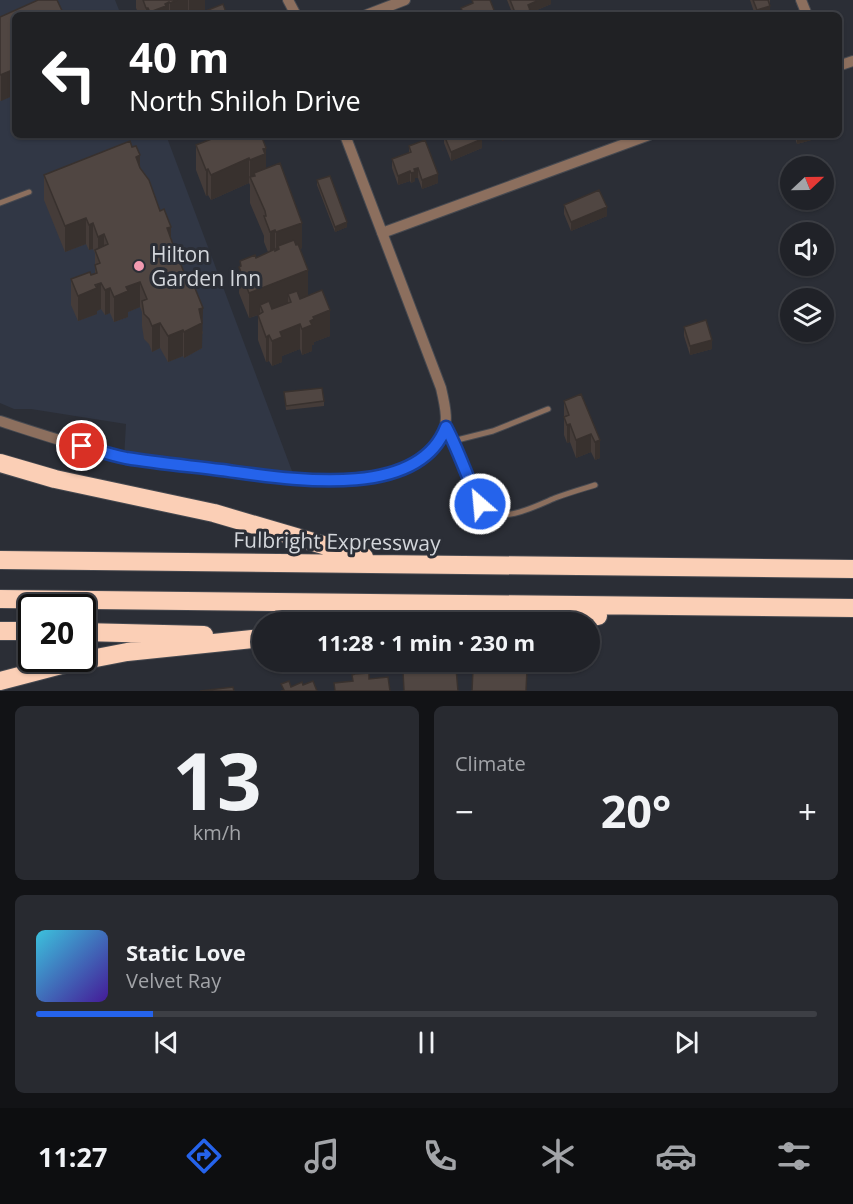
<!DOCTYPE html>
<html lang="en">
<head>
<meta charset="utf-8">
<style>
	body { margin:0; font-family:"Open Sans",sans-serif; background:#282a30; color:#f1f3f6; height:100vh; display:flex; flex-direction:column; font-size:22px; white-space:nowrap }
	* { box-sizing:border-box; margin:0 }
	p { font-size:20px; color:#a2a4a8 }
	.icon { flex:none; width:33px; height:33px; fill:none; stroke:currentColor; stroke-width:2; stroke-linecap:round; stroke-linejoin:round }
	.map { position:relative; height:691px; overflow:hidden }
	.details { display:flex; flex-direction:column; gap:15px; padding:15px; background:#121316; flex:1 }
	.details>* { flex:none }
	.banner { position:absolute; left:12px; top:12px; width:830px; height:126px; border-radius:9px; box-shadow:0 2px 4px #0004,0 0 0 2px #3d3f45; background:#202124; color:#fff; overflow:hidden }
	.needle { width:39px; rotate:68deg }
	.tools { position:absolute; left:780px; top:156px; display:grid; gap:12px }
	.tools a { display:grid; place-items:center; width:54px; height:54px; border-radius:50%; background:#202228; box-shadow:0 2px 4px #0004,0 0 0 2px #3d3f45; font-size:30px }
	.speed { position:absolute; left:18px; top:594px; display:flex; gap:12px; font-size:30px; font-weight:700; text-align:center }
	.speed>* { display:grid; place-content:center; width:78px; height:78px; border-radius:50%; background:#202228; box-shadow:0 2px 4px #0004,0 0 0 2px #3d3f45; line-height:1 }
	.speed .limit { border:3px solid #111; border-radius:9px; background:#fff; color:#111 }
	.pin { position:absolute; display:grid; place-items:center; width:51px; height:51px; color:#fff; margin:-26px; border:3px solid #fff; border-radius:50%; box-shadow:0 2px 6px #0007 }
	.me { position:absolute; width:66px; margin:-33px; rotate:333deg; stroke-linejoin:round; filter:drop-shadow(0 0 4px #0008) }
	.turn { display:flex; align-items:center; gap:21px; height:126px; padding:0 18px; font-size:27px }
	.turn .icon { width:78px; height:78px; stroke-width:2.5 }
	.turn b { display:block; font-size:42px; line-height:51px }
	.big { font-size:45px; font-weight:700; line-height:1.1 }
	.details .tile { flex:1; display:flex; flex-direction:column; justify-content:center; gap:9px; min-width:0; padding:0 21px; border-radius:9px; background:#282a30 }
	.details .dial { align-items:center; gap:0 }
	.dial b { font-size:78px; line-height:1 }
	.song { display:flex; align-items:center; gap:18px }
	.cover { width:72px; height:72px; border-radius:9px; background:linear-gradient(135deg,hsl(190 70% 55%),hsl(260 70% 35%)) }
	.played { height:6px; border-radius:3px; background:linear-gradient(90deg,#2563eb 15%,#3d3f45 15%) }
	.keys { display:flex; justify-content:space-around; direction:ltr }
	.heat { display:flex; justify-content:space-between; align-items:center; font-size:33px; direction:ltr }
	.details .tiles { flex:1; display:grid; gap:15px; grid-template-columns:1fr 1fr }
	.tile:last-child { grid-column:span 2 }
	.trip { position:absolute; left:252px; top:612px; width:348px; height:60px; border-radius:30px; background:#202228; box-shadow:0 2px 4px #0004,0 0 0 2px #3d3f45; font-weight:700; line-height:60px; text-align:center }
	.dock { display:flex; height:96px; justify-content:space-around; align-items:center; background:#0d0e10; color:#a2a4a8 }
	.dock .icon { width:42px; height:42px }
	.dock .on { color:#2563eb }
	.dock b { font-size:27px; color:#f1f3f6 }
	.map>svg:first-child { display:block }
	.built { fill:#313745 }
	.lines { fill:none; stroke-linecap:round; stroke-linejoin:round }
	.service-casing { stroke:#464950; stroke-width:7 }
	.minor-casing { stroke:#464950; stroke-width:12 }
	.motorway-casing { stroke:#464950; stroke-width:20 }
	.service { stroke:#8c6f5e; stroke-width:5 }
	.minor { stroke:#8c6f5e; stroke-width:10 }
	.motorway { stroke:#fbcfb6; stroke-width:18 }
	.wall { fill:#453c39 }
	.shaded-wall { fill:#38312e }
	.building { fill:#504642; stroke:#38312e; stroke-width:1.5 }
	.route-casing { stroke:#184099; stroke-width:15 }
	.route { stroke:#2563eb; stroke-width:10 }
	.poi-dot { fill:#f29ab0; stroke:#2b2e36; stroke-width:2 }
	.labels { text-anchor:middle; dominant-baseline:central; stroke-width:6; stroke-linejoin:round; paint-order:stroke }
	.poi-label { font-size:21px; fill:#d3d6db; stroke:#2b2e36; text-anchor:start }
	.street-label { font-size:21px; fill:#d3d6db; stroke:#2b2e36 }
</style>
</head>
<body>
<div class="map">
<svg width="853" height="691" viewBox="0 0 853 691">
	<rect width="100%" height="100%" fill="#2b2e36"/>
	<path class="built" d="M0,0H115L121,15H15V135H166L295,479L124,458L126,424L31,409H14L0,403Z"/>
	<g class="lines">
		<defs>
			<path id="service" d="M0,203L29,192
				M446,428C459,452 465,478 479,501C495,529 533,507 555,498C568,493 582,489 595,485
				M453,441L493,431L548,409"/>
			<path id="minor" d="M288,0L296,15
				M801,0L807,15
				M366,15L405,0
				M838,66L853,61
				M382,233L649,135
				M0,421C40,434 81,448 123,457C151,464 181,465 209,468C268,476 401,500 440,441C450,425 445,405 441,388L345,135"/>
			<path id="motorway" d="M0,463L55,479L214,513L364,557
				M0,560L853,569
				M0,599L853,608
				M495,622L598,616
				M0,631H32
				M82,632L204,635
				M0,681L65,664L127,652L262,638"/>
		</defs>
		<use href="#service" class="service-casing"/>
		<use href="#minor" class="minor-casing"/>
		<use href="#motorway" class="motorway-casing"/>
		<use href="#service" class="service"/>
		<use href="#minor" class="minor"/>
		<use href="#motorway" class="motorway"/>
	</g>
	<path class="wall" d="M136,0H205V11L227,15H139L136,8Z
		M507,0H551V4L530,13V15H513Z
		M750,0H770V15H755Z
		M15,15V90L12,91V95L10,97L0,101V17Z
		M222,135L266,168L302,248L300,249L308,295L330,336L314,342V345H312V351L302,355L300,349L282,356V362L272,366L269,361L266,362L258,340V315L249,318L239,293L240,261L256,258L268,252L264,242V236L250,203V185L249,183L211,200L208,195L206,196L196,170V145Z
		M444,135L482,148L451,161L444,143Z
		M794,135H826V136L797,144Z
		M409,146L438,183L422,189L418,178H415V181L411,183L410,181L398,185L392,168V159L409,153Z
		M132,147L140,155V168L160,211L171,239L203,333L202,334V348L184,358L183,356L168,362L160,348L152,352L149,344L144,339L142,326V312L140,307L128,312V317L114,322L110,313L105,315L101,309L97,311V314L78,321L71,305V279L95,273V253L93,249L89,250L86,244L65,252L44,200V175Z
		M317,180L347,227L335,232L317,185Z
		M564,205L607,216L571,231L564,214Z
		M684,327L712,349L690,355L684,336Z
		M284,392L324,401V406L286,410Z
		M581,394L600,458L595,460L591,452L576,458L570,442L567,443L564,435V401Z"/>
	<path class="shaded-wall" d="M177,0H188V15H170V3Z
		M189,0H205V12L198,14V15H189Z
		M539,0H551V4L530,13V15H518L528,5Z
		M169,2V15H150V12Z
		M770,6V15H757V10Z
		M146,8H148V15H146Z
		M15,45V90L12,91V95L10,97L1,101V75L11,46Z
		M502,135H520L502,141Z
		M797,135H826V136L797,144Z
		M482,139V148L451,161V152Z
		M266,148V174L255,176L254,173V184L250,177V186V160Z
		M140,155V181L136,157Z
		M249,158V183L211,200V175Z
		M418,168V178H415V181L411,183V173L414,169Z
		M208,169V195L206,196V170Z
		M410,171V181L398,185V176Z
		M438,174V183L422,189V180Z
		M607,207V216L571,231V222Z
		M86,218V244L65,252V226Z
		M347,222V227L335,232V227Z
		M93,223V249L89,250V225Z
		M302,223V248L279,257V249L278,246V257L276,258V232Z
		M171,227V252L167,228Z
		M275,230V256L270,257V232Z
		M104,234V260L98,259V237Z
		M308,270V296L291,302L288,294V303L263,313L260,305V314L249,318V293Z
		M140,282V307L128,312V317L114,322V297L126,287Z
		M101,283V309L97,311V314L78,321V296Z
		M110,288V313L105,315V290Z
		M203,308L202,348L184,358V332L199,309Z
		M330,310V336L314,342V345H312V351L302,355V329L313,317Z
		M160,323V348L152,352V326Z
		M300,324V349L282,356V362L272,366V341L280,332Z
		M183,330V356L168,362V336Z
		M269,335V361L266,362V337Z
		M712,340V349L690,355V346Z
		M570,424V442L567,443V425Z
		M591,434V452L576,458V440Z
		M600,440V458L595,460V442Z"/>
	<path class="building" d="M38,0H57L64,15H15V45L11,46L15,56V64L11,66L12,69L10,71L0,75V17Z
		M143,0H177L170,3L169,2L165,4L166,6L150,12L148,8H146Z
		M472,0H490L496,15H464L461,8L473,3Z
		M510,0H539L528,5L530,10L518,15H516Z
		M753,0H768L770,6L757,10Z
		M223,4L227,15H198V14Z
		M222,135H261L266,148L263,149L265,154L250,160L249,158L211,175L208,169L206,170L196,145Z
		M444,135H480L482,139L451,152Z
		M425,140L438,174L422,180L418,168L414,169L415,172L411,173L410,171L398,176L392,159L411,152L409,146Z
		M130,141L132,147L136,146L140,155L136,157L140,168L149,180L160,211L164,209L171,227L167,228L175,250L188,282L192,281L203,308L199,309L202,323L184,332L183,330L168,336L160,323L152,326L149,319L144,314L142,301L147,299L140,282L126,287L128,291L114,297L110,288L105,290L101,283L95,285L97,288L78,296L71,279L90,272L91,275L97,273L95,265L100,263L95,250L108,244L104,234L98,237L93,223L89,225L86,218L65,226L44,175Z
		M280,163L302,223L276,232L275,230L270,232L264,216H266L265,211L250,177L255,176L254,173Z
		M330,176L347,222L335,227L317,180Z
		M599,190L607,207L571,222L564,205Z
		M294,240L296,245L298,244L308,270L249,293L239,267L241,266L240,261L255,255L256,258L275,249V251L279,249L278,246Z
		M322,290L330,310L313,317L314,319L310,321L312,325L302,329L300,324L280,332L282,337L272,341L269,335L266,337L258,315L263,312L260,305L269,301L272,309L291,302L288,294L297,291L300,299Z
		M706,320L712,340L690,346L684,327Z
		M322,388L324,401L286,406L284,392Z
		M581,394L600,440L595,442L591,434L576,440L570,424L567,425L564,417L569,415L564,401Z
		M435,662L438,663L439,670L456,668L458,691H404L403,672L421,670V664Z
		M494,662L508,664V670H527L526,691H472L473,669H491V663Z
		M369,673V679L388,677L390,691H335L334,683L353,681L352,675L355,674Z
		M289,681L291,687L302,682L303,685L313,681L317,691H281L284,690L281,684Z
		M233,687L234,691H200Z"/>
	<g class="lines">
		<defs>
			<path id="route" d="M82,446C96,450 111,455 126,458C157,463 189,466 221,470C283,478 417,503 446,427C459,451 467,478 480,504"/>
		</defs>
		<use href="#route" class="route-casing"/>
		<use href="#route" class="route"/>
	</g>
	<circle class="poi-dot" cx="139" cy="266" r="6"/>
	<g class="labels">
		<g class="poi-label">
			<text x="151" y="254">Hilton<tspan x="151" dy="24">Garden Inn</tspan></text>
		</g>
		<g class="street-label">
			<text transform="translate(337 541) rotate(1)">Fulbright Expressway</text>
		</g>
	</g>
</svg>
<div class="tools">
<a><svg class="needle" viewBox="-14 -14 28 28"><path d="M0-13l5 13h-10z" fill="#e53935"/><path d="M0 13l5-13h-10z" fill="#a2a4a8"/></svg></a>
<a><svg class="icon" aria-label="sound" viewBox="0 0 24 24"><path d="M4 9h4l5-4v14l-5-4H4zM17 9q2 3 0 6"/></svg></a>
<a><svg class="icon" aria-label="layers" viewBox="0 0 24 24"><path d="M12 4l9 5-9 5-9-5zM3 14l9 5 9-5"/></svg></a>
</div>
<div class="speed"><div class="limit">20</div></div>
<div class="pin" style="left:82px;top:446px;background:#d93025"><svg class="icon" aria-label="arrive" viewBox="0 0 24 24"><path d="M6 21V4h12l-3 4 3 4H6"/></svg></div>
<svg class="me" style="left:480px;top:504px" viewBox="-20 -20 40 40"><circle r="17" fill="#2563eb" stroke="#fff" stroke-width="3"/><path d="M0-11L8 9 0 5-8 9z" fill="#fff"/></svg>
<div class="trip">11:28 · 1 min · 230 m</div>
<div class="banner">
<div class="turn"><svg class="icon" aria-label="left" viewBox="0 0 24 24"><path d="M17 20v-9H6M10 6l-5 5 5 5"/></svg><div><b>40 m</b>North Shiloh Drive</div></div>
</div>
</div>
<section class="details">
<div class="tiles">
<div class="tile dial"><b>13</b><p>km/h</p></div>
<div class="tile"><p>Climate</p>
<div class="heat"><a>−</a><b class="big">20°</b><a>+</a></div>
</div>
<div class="tile">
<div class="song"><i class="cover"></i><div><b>Static Love</b><p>Velvet Ray</p></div></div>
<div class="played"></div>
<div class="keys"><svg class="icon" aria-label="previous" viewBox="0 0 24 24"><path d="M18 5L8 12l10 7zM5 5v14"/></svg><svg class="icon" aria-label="pause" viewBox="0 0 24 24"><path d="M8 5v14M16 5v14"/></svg><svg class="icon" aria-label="next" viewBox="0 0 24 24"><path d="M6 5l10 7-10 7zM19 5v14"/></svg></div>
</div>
</div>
</section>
<nav class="dock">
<b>11:27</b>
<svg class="icon on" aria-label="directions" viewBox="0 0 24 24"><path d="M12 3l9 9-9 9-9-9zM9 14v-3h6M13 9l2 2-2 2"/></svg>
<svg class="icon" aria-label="music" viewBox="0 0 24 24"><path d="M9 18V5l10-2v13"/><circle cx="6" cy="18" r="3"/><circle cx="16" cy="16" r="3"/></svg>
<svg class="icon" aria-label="phone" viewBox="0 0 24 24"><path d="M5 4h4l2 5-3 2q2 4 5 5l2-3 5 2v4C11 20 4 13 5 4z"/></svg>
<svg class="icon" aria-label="climate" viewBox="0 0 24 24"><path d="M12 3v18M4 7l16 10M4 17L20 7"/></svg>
<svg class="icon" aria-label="car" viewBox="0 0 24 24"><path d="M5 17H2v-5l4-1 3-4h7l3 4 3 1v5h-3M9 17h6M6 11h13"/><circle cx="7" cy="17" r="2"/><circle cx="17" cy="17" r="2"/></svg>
<svg class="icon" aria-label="filters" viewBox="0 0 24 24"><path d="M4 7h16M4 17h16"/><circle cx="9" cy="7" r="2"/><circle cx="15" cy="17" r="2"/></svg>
</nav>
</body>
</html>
